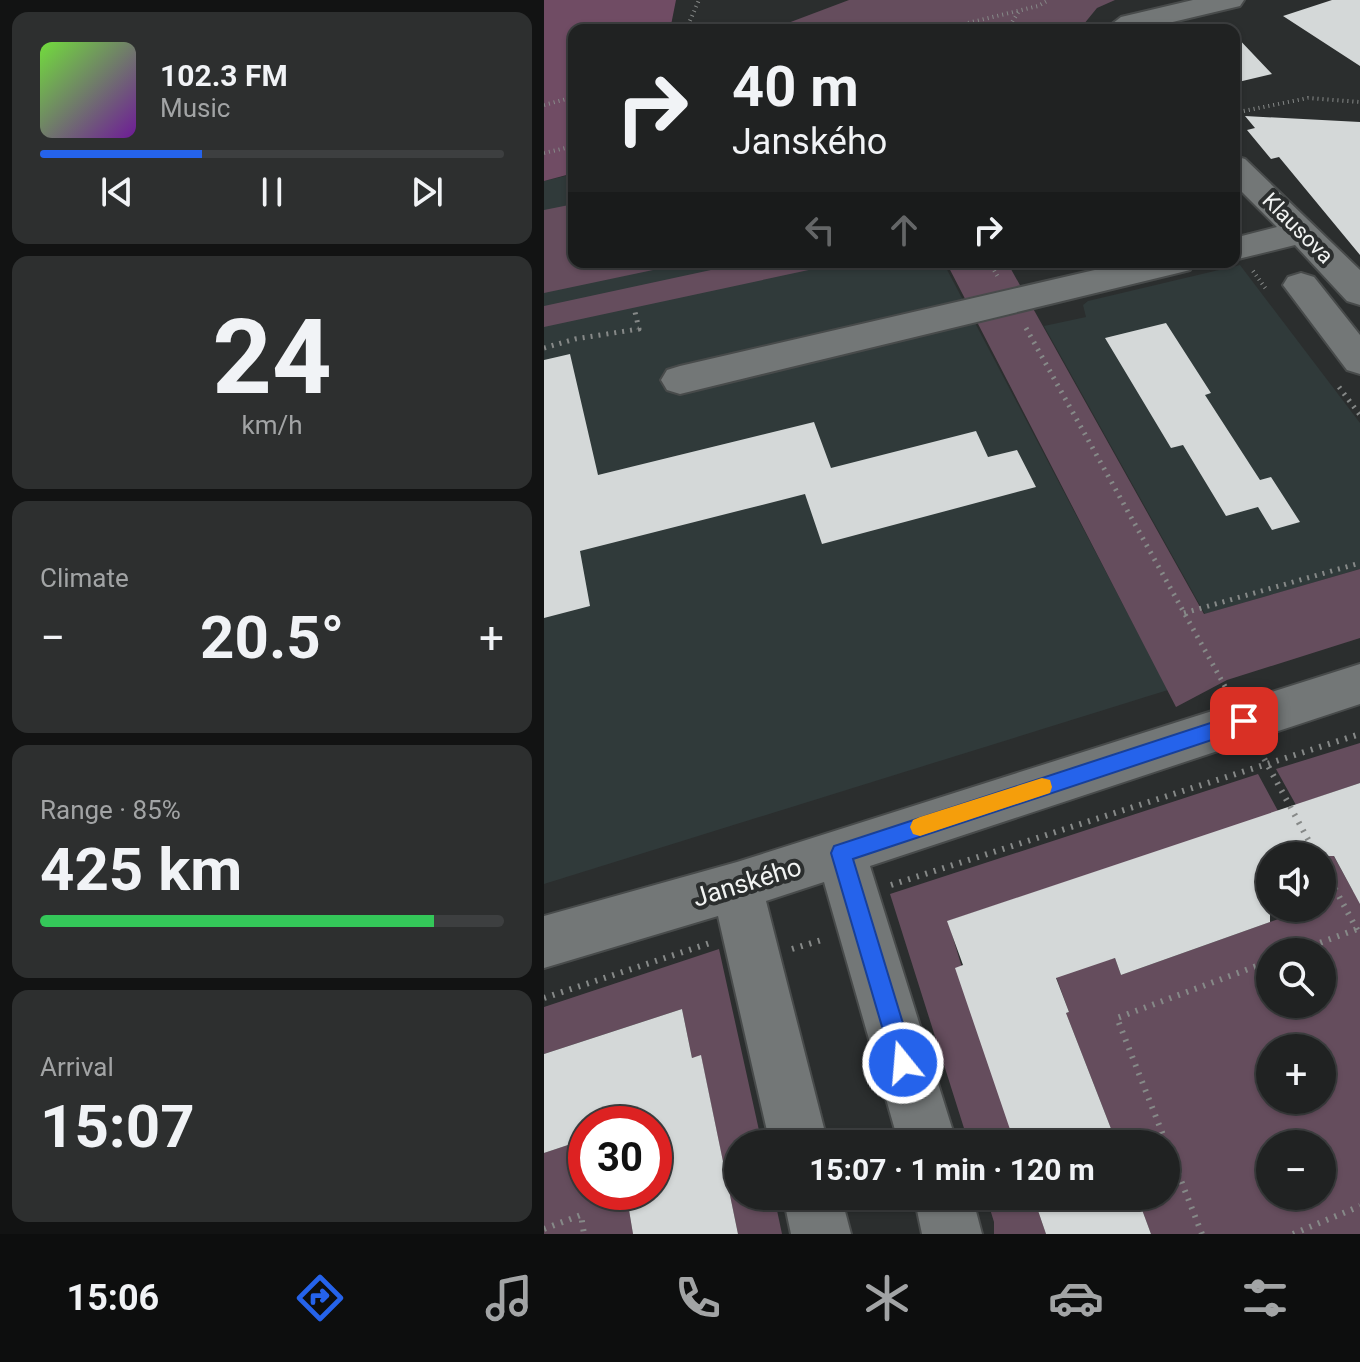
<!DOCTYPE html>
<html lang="en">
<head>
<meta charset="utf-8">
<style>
	body { margin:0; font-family:Roboto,sans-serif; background:#2d2f2f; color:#f1f3f6; height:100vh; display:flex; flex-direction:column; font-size:30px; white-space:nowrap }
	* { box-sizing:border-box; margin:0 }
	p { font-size:26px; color:#a2a4a5 }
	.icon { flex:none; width:44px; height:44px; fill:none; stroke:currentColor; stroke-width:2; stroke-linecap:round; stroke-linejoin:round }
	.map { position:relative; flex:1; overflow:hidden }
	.panel { display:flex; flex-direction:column; gap:12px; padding:12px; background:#121313; width:544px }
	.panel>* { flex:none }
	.top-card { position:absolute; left:24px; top:24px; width:672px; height:244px; border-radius:16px; box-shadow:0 2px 6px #0004,0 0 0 2px #3d3f40; background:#202222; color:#f1f3f6; overflow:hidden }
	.controls { position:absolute; left:712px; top:842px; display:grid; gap:16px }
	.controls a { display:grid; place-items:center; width:80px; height:80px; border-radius:50%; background:#202222; box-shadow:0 2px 6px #0004,0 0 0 2px #3d3f40; font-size:40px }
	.speed { position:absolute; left:24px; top:1106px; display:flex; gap:16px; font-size:40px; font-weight:700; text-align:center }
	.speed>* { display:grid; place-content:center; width:104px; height:104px; border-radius:50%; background:#202222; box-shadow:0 2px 6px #0004,0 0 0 2px #3d3f40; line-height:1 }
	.speed .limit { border:12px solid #d22; background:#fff; color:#111 }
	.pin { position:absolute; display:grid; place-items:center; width:68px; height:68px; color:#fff; margin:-34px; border-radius:16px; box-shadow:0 4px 12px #0006 }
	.me { position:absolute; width:88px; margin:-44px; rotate:343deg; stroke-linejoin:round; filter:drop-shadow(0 0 6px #0008) }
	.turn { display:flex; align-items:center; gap:28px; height:168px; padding:0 32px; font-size:36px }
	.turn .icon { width:104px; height:104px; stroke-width:2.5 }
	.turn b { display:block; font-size:56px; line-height:68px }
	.lanes { display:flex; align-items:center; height:76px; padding:0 32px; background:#0003; justify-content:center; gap:40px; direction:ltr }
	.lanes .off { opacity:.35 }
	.big { font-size:60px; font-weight:700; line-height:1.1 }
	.panel .card { flex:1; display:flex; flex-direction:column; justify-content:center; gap:12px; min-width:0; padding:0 28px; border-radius:16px; background:#2d2f2f }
	.panel .dial { align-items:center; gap:0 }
	.dial b { font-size:104px; line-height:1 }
	.song { display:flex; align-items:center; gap:24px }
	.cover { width:96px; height:96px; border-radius:12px; background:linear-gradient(135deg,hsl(100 70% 55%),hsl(280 70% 35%)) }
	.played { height:8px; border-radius:4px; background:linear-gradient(90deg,#2563eb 35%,#3d3f40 35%) }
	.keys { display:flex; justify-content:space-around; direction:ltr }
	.heat { display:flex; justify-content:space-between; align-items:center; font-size:44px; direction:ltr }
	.charge { height:12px; border-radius:6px; background:linear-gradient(90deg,#34c759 85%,#3d3f40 0) }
	.trip { position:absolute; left:180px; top:1130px; width:456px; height:80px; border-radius:40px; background:#202222; box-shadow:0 2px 6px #0004,0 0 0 2px #3d3f40; font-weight:700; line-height:80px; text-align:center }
	.dock { display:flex; height:128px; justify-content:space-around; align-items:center; background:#0d0e0e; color:#a2a4a5 }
	.dock .icon { width:56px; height:56px }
	.dock .on { color:#2563eb }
	.dock b { font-size:36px; color:#f1f3f6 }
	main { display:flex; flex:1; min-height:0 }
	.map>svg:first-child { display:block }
	.built { fill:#303a3a }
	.green { fill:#654d5d; fill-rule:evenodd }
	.forest { fill:#704c64 }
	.building { fill:#d4d8d8 }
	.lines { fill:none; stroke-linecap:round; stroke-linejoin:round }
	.minor-casing { stroke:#484b4b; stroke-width:4 }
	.path-far2 { stroke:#868988; stroke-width:4; stroke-dasharray:1 4; stroke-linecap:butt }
	.path-far1 { stroke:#868988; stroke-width:5; stroke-dasharray:2 6; stroke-linecap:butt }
	.path { stroke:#868988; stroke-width:6; stroke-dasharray:2 7; stroke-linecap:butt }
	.minor { fill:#737777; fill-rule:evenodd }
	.route { fill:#2563eb; stroke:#184099; stroke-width:2 }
	.slow { fill:#f59e0b }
	.labels { text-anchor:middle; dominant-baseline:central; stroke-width:8; stroke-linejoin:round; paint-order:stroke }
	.far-street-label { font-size:22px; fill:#f1f3f2; stroke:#2b2e2e }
	.street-label { font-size:26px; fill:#f1f3f2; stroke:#2b2e2e }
</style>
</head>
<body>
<main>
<section class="panel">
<div class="card">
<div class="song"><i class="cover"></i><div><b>102.3 FM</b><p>Music</p></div></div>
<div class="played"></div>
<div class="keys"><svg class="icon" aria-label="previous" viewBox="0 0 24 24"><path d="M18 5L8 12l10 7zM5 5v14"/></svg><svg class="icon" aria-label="pause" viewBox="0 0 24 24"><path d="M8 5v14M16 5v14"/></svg><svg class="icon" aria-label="next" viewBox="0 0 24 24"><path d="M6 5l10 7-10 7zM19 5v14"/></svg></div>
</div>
<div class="card dial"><b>24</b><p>km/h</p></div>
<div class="card"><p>Climate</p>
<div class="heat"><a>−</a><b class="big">20.5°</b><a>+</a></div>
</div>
<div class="card"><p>Range · 85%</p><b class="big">425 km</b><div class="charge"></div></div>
<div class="card"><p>Arrival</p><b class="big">15:07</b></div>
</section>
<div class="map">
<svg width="816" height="1234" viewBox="0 0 816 1234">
	<rect width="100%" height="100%" fill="#2b2e2e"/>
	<path class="built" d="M30,174V262H399L624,690L0,884V181Z
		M696,265L816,423V569L661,614L500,326L542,317L539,305L544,301Z"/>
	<path class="green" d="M305,0H571L553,8L535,30H126L236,26Z
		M30,204V262H147L0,293V210Z
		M204,262H302L0,327V306Z
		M402,262H463L660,614L816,569V638L683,680L632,707Z
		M816,743V783L760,802L809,891L816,889V1234H607L593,1196H622V1144H573L522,1013L525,1012L511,974L571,958L577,975L765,908H778V856L727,814L404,921L471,1144H425L346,894L714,774L734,811L752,805L732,769ZM726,952H778V1004H726ZM726,1048H778V1100H726ZM726,1144H778V1196H726Z
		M175,949L218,1144H194V1196H230L238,1234H194L157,1056L148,1058L138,1009L0,1054V1007Z
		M35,1116L42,1124V1192H82L89,1234H0V1153L39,1140Z
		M442,1196H489L502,1234H450V1222Z"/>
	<path class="forest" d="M0,0H132L126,30H30V173L0,181Z"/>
	<path class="building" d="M788,0H816V66L739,16Z
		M690,34L728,74L690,83Z
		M701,116L816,122V255L735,157L727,159L703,130L711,128Z
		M622,323L667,393L661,395L716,480L727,477L756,522L728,530L714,507L682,516L639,445L627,448L561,338Z
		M26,354L54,475L270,422L287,468L432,431L444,457L473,450L492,487L278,544L261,494L36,551L46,606L0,618V360Z
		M816,783V904L790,856H726V922L577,975L571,958L512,978L525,1012L522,1013L573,1144H471L411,968L419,965L403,921Z
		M138,1009L148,1058L157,1055L194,1234H89L82,1192H110V1124H37L39,1140L0,1153V1054Z
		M489,1196H593L607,1234H502Z"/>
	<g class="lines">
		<defs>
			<path id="minor" d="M649,0H700L696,6L595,30H560L577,17Z
				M690,156L701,159L816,270V305L803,301L751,245L690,260V238L733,227L690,184Z
				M585,262H651L646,270L634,273L136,394L123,390L117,380L123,370L136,366Z
				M757,273L770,277L816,335V374L803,370L739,285L744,277Z
				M816,664V704L326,866L413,1144H355L280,882L222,901L284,1144H226L174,916L0,968V916L193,862Z
				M239,1196H297L307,1234H247Z
				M370,1196H428L438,1234H378Z"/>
		</defs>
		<use href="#minor" class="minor-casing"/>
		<path class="path-far2" d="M142,30L155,0
			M395,30L494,6L505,0
			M463,30L475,11
			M0,105L30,97
			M690,113L764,98L816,102
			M0,153L30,146
			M445,262L454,277
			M709,271L722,289"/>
		<path class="path-far1" d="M482,328L683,690
			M0,348L31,339L95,329L91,312
			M795,387L816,415
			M640,613L816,563"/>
		<path class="path" d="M716,751L773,856
			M778,865L816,935
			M347,885L816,734
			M248,949L281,939
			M751,952L816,928
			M0,998L166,943
			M0,1229L37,1215L40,1234
			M658,1234L573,1018L726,961
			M749,1234L816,1206"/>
		<use href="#minor" class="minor"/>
	</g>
	<path class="route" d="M700,712L707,715L710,721L707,727L309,859L371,1063L368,1071L359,1074L351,1071L287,853L290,846Z"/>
	<path class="slow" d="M498,778L506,780L508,787L506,793L376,836L369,834L366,827L369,820L376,817Z"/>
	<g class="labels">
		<g class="far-street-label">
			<text transform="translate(754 228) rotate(45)">Klausova</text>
		</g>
		<g class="street-label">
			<text transform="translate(203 882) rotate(-17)">Janského</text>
		</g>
	</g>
</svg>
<div class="controls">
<a><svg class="icon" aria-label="sound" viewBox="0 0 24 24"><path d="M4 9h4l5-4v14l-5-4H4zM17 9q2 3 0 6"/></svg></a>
<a><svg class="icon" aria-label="search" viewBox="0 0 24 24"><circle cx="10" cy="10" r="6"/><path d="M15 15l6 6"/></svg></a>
<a>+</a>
<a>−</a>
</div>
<div class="speed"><div class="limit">30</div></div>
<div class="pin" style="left:700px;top:721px;background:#d93025"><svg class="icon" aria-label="arrive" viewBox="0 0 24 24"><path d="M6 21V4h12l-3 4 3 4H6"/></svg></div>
<svg class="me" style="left:359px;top:1063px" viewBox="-20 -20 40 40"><circle r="17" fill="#2563eb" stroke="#fff" stroke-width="3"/><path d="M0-11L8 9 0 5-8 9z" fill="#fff"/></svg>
<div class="trip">15:07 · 1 min · 120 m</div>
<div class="top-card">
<div class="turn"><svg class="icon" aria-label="right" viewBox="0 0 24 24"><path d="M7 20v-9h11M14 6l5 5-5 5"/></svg><div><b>40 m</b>Janského</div></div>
<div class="lanes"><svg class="icon off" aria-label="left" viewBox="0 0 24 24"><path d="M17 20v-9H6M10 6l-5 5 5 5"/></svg><svg class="icon off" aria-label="ahead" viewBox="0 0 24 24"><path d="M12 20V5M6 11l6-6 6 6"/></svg><svg class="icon" aria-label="right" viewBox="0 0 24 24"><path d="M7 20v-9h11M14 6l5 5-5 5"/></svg></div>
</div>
</div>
</main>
<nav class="dock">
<b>15:06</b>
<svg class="icon on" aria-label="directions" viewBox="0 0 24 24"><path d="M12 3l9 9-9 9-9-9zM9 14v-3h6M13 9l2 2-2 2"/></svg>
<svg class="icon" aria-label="music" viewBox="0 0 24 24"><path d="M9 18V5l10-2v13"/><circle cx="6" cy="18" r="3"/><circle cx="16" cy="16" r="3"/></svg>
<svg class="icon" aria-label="phone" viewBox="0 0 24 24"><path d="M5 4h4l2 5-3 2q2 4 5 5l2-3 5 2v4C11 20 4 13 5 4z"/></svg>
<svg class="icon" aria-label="climate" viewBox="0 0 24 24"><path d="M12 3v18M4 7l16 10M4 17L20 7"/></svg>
<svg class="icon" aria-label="car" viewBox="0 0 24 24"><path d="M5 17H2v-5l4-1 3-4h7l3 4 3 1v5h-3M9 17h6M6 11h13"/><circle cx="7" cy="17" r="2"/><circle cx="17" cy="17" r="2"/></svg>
<svg class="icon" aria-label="filters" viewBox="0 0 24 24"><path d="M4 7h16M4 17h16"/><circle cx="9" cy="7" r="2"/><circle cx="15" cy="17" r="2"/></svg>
</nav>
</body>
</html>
